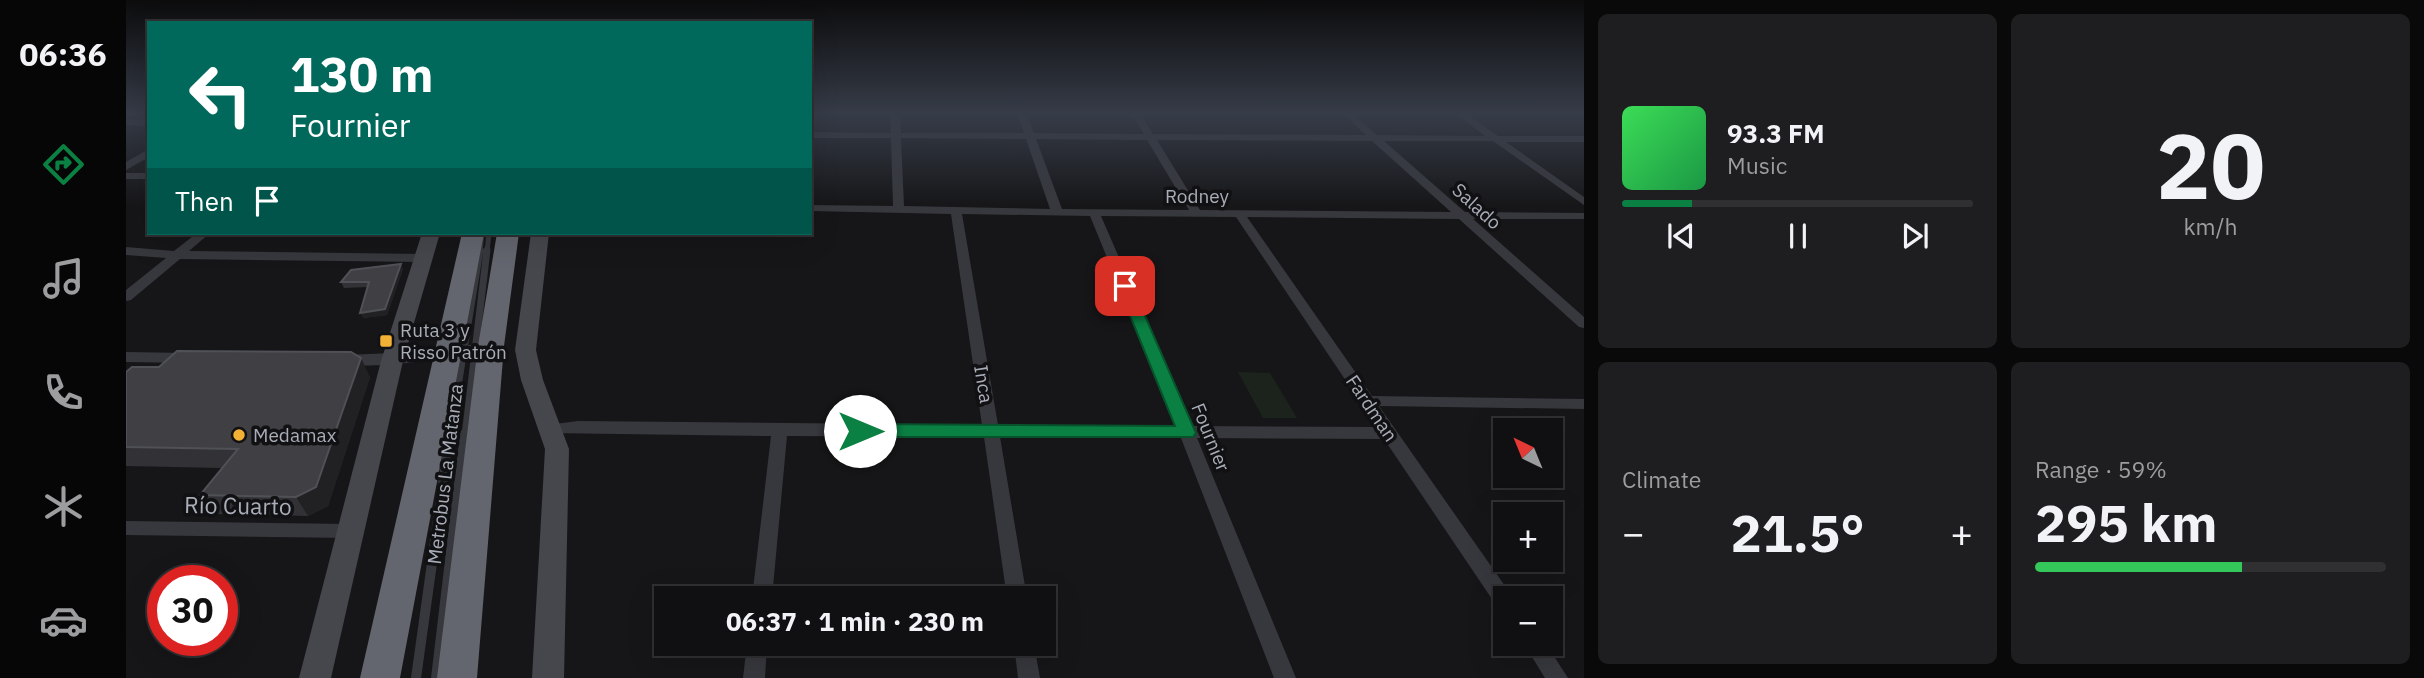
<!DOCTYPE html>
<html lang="en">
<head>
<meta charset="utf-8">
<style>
	body { margin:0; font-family:"IBM Plex Sans",sans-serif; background:#1e1e20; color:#f1f3f6; height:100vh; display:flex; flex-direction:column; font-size:26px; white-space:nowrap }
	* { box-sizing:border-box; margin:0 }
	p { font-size:23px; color:#9c9d9f }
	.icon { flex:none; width:38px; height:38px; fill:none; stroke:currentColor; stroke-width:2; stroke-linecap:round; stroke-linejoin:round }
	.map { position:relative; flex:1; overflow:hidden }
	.drawer { display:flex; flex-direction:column; gap:14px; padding:14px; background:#09090a; width:840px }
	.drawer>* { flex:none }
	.guide { position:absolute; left:21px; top:21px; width:665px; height:214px; border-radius:0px; box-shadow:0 7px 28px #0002,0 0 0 2px #303032; background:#00695c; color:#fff; overflow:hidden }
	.needle { width:46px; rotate:317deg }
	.tools { position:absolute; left:1367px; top:418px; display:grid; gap:14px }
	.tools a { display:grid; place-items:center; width:70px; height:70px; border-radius:0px; background:#101012; box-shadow:0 7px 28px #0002,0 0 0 2px #303032; font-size:35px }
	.speed { position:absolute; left:21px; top:565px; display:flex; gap:14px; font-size:35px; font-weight:700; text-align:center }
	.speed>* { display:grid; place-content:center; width:91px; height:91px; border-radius:50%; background:#101012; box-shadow:0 7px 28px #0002,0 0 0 2px #303032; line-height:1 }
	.speed .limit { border:10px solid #d22; background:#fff; color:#111 }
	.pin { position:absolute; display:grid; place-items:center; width:60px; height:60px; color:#fff; margin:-30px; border-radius:14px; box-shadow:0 4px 10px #0006 }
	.me { position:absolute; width:77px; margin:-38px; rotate:90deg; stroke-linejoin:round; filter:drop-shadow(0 0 5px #0008) }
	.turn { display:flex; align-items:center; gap:24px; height:147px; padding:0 28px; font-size:32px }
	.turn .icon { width:91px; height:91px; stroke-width:2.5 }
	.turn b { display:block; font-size:49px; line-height:60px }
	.then { display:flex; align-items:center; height:66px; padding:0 28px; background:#0003; gap:14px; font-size:26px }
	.big { font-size:52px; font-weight:800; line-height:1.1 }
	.drawer .tile { flex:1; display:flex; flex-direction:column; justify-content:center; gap:10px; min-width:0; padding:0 24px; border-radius:10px; background:#1e1e20 }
	.drawer .dial { align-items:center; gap:0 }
	.dial b { font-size:91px; line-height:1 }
	.song { display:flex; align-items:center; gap:21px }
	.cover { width:84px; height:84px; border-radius:10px; background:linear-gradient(135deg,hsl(130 70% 55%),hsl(140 70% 35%)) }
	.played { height:7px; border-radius:4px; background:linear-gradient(90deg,#0b8043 20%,#303032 20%) }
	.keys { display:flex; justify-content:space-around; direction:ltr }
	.heat { display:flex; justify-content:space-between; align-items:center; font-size:38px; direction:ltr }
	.charge { height:10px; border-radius:5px; background:linear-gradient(90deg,#34c759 59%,#303032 0) }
	.drawer .tiles { flex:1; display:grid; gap:14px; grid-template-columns:repeat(2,1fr) }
	.trip { position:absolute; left:528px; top:586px; width:402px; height:70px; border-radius:0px; background:#101012; box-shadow:0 7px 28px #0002,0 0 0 2px #303032; font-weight:800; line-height:70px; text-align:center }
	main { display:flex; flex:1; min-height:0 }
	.dock { display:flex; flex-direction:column; width:126px; justify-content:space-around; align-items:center; background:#060607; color:#9c9d9f }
	.dock .icon { width:49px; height:49px }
	.dock .on { color:#0b8043 }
	.dock b { font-size:32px; color:#f1f3f6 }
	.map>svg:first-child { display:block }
	.green { fill:#1c231d }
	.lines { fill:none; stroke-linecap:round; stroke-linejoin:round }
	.lane-far2 { stroke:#37383d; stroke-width:5 }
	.lane-far1 { stroke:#37383d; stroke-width:7 }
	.lane { stroke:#37383d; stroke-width:10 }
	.street { fill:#37383d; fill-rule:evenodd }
	.secondary { fill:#45474d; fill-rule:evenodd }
	.highway { fill:#63666e; fill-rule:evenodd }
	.wall { fill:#323236 }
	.shaded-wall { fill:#212124 }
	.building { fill:#3f3f44; stroke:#4f5156; stroke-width:2 }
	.route { fill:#0b8043; stroke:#07532c; stroke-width:2 }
	.poi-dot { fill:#f2b134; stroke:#111113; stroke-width:2.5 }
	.labels { text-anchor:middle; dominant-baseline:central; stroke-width:7; stroke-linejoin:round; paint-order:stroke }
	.street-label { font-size:19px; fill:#a8adb8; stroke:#111113 }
	.poi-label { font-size:19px; fill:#a8adb8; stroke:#111113; text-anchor:start }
	.near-street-label { font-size:23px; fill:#a8adb8; stroke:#111113 }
</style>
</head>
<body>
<main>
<nav class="dock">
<b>06:36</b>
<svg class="icon on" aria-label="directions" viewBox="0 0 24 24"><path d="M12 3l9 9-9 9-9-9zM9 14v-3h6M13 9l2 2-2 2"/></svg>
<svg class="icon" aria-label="music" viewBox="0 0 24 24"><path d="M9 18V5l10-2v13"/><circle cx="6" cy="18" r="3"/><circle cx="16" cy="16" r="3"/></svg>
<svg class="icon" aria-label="phone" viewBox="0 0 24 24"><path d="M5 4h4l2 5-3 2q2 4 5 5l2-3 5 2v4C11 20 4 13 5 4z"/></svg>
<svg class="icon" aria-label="climate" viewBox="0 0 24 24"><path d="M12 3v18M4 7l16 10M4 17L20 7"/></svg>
<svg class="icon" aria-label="car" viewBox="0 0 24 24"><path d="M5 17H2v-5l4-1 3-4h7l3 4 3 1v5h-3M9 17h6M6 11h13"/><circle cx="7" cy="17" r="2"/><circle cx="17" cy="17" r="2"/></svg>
</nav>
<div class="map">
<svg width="1458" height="678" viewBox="0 0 1458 678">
	<rect width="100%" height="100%" fill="#161618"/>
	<path class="green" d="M1112,372L1144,373L1171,418H1137Z"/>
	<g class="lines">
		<path class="lane-far2" d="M354,252L356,233
			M361,252L363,233"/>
		<path class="lane-far1" d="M324,436L354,250
			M339,436L361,250"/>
		<path class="lane" d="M290,678L324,434
			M310,678L339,434"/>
		<path class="street" d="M764,113H774L775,133H898L891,113H900L908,133L1018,134L1005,113H1014L1027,134L1240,135L1216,113H1226L1251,135L1359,136L1329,113H1339L1372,136H1458V142H1380L1458,197V205L1367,141H1258L1339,212L1458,213V219H1347L1458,317V328L1453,327L1333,219L1121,217L1246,396L1458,399V409L1253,406L1386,596L1387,598H1379V611L1372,608L1258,439L1071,438L1170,678H1148L1055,438L874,437L901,598H881L858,437L661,436L646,598H626L645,436L421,433L419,429L421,425L452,421L856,425L825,214L684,211V205L767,206L765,138H684V132L765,133ZM775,138L900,139L924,209L778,206ZM910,139L1021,140L1063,210L936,209ZM1031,140L1246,141L1325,212L1074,210ZM836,214L964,216L1050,426L872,425ZM975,216L1110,217L1251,427L1066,426Z
			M0,119L23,120V126L0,125Z
			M23,149V157L0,170V162Z
			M0,173H23V179H0Z
			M71,233H84L63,251L297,254L303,258L297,262L54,259L5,300L0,301V290L40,258L0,255V247L48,251Z
			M365,342L372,346L370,349C346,355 225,375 211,360L218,355L292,352Z
			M0,352L62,353L69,358L62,363L0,362Z
			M0,521L224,524L230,526L233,531L230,536L224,538L0,535Z
			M621,644H641L639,678H617Z
			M888,644H908L914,678H892Z
			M1398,644H1420L1442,678H1419Z"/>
		<path class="secondary" d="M296,233H314L277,361L205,678H173L255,361Z
			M405,233H423L410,350L417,380L443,449L438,678H406L419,449L395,380L389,350Z"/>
		<path class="highway" d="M336,233H358L274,678H234Z
			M371,233H393L378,346L351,678H311L352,346Z"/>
	</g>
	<path class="wall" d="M277,269L261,315L237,318L242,287L218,288L215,282Z
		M0,372L244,377L202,506L182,516L89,514L74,495L96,468L0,466Z"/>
	<path class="shaded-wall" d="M275,264L277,269L261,315L237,318L234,313Z
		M235,358L244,377L202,506L182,516L170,497Z"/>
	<path class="building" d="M275,264L259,309L234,313L243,282H215L225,270Z
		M51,351L225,352L235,358L190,487L170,497L74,495L112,449L0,447V372L6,367H33Z"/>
	<linearGradient id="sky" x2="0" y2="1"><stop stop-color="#0c0c0d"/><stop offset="0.55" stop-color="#363c48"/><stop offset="1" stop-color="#363c48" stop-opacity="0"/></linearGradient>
	<rect width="1458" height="207" fill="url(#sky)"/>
	<path class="route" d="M999,282L1006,286L1070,433L1067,437H734L727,435L725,431L727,426L734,424L1049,426L992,286Z"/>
	<g class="poi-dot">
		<rect x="253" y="334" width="14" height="14" rx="3.5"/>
		<circle cx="113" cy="435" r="7"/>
	</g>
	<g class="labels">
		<g class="street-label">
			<text x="1071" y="196">Rodney</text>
			<text transform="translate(1351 206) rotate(42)">Salado</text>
			<text transform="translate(858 384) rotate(81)">Inca</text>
			<text transform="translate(1246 408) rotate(56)">Fardman</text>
			<text transform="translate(1085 437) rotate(68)">Fournier</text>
			<text transform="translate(319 474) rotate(-83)">Metrobus La Matanza</text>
		</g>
		<g class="poi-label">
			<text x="274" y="330">Ruta 3 y<tspan x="274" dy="22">Risso Patrón</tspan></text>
			<text x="127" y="435">Medamax</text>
		</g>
		<g class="near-street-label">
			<text transform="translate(112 505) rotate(1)">Río Cuarto</text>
		</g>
	</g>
</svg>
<div class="tools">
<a><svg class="needle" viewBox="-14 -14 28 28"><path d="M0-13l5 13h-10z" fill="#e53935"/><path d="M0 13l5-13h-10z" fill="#9c9d9f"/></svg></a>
<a>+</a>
<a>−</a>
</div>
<div class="speed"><div class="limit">30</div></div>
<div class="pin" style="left:999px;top:286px;background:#d93025"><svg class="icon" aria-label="arrive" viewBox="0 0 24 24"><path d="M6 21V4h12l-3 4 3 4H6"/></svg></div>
<svg class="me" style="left:734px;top:431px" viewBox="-20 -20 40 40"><circle r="19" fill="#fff"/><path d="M0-13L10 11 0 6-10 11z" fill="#0b8043"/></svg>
<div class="trip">06:37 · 1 min · 230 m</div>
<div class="guide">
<div class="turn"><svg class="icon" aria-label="left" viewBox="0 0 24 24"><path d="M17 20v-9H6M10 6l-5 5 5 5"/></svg><div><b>130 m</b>Fournier</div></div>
<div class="then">Then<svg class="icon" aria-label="arrive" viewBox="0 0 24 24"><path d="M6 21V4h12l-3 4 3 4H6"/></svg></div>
</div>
</div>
<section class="drawer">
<div class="tiles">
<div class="tile">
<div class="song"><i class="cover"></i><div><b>93.3 FM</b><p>Music</p></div></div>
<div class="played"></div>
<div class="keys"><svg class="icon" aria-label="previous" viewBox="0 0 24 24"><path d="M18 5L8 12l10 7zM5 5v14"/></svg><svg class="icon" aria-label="pause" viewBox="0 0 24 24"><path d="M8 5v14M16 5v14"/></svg><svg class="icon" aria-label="next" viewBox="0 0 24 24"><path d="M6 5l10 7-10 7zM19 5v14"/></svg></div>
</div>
<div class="tile dial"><b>20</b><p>km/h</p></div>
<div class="tile"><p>Climate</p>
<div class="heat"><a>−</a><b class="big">21.5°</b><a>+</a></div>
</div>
<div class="tile"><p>Range · 59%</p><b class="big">295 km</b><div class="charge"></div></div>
</div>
</section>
</main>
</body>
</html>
